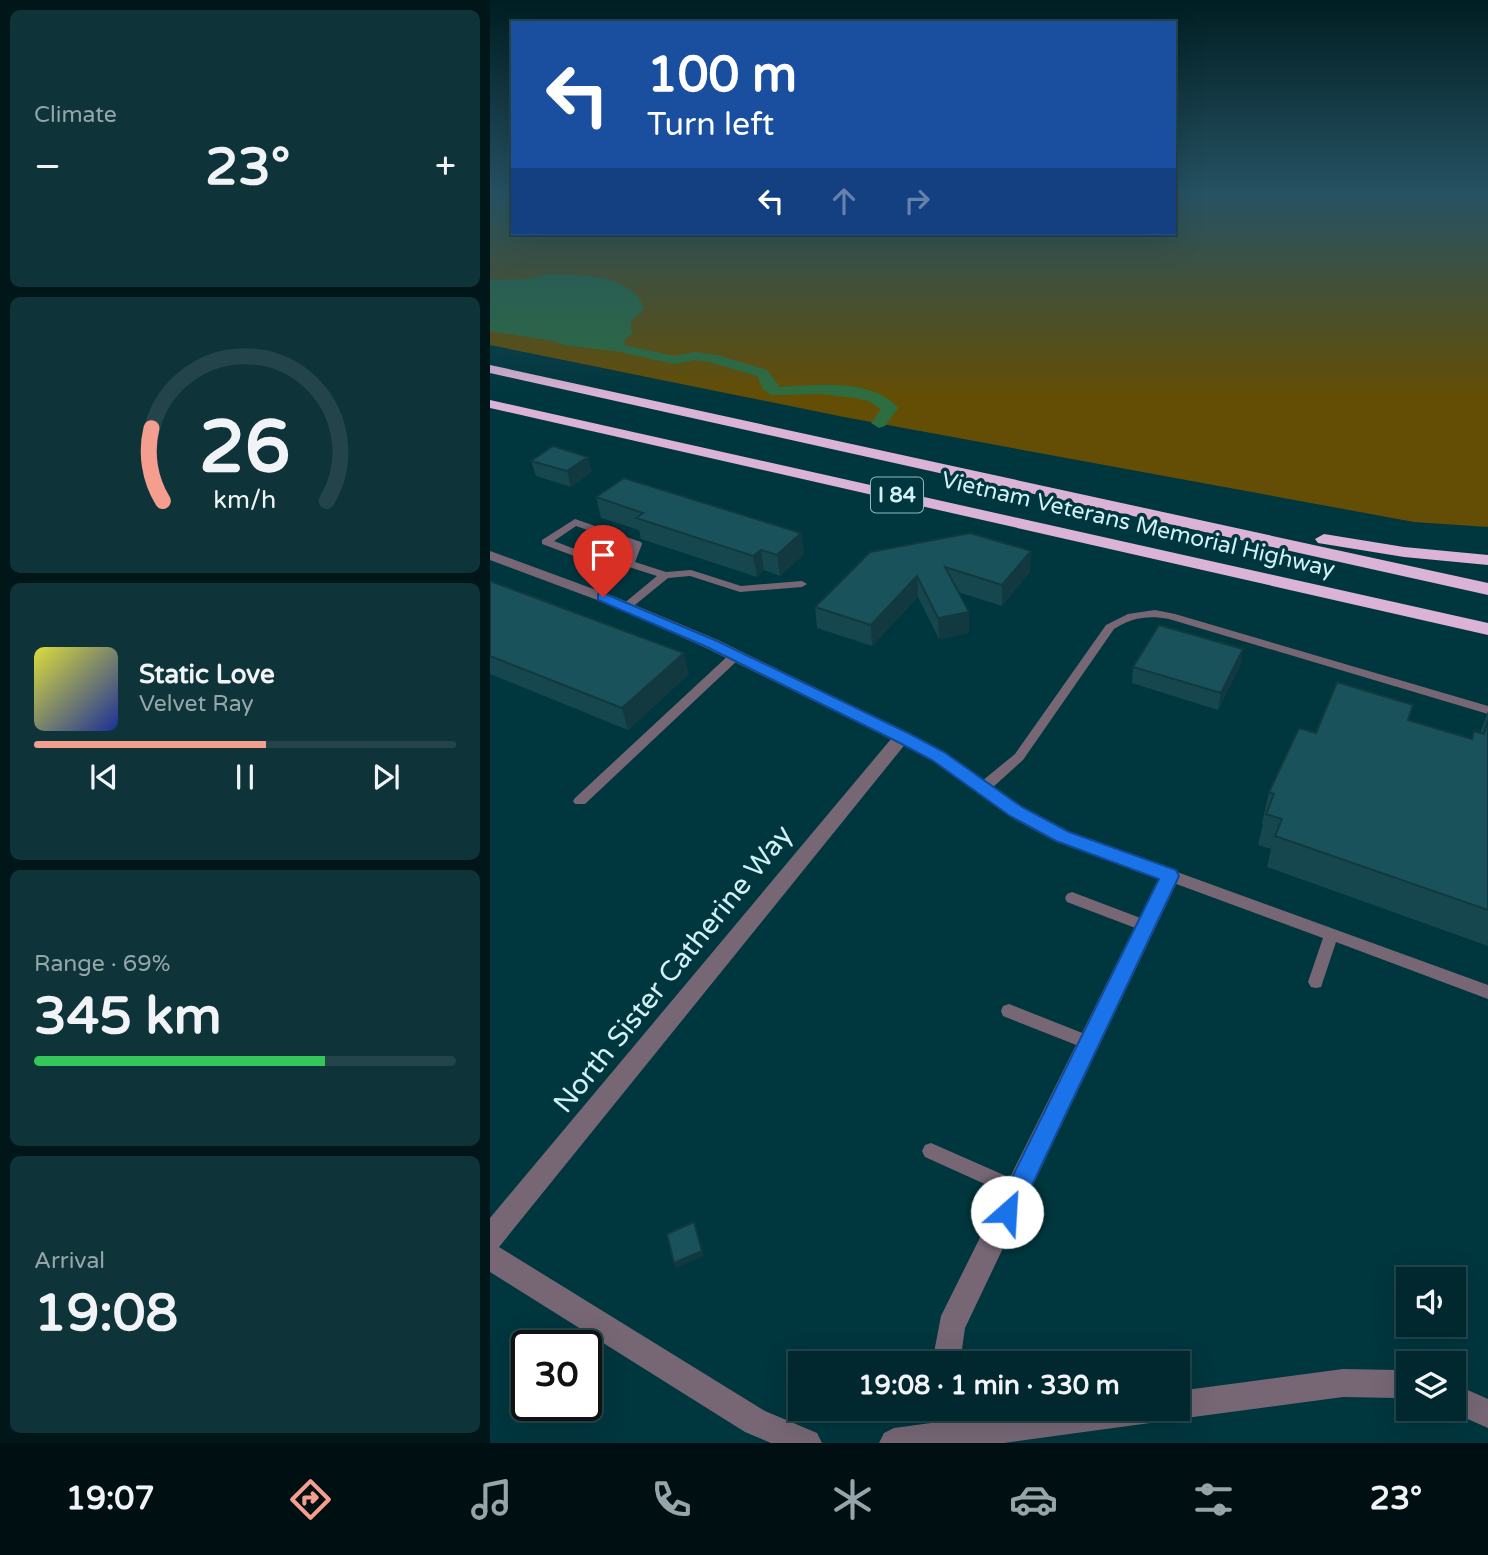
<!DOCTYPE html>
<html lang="en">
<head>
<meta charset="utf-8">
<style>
	body { margin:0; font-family:"Varela Round",sans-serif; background:#0e343a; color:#f1f3f6; height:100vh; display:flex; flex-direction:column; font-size:26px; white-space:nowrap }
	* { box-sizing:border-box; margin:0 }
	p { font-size:23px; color:#95a6aa }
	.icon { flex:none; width:38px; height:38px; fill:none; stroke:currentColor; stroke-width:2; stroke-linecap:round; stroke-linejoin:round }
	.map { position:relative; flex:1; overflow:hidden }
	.sheet { display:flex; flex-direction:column; gap:10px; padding:10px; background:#001619; width:490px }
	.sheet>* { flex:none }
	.hud { position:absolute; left:21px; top:21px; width:665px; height:214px; border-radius:0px; box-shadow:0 7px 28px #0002,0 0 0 2px #22444a; background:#1a4fa0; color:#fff; overflow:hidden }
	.controls { position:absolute; left:906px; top:1267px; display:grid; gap:14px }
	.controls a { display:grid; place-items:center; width:70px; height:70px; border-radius:0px; background:#00282e; box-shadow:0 7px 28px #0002,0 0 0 2px #22444a; font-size:35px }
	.speed { position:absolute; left:21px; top:1330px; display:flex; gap:14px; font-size:35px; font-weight:700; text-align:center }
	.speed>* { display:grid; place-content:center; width:91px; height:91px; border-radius:50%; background:#00282e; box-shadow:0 7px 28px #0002,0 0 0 2px #22444a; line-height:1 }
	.speed .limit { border:4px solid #111; border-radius:10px; background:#fff; color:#111 }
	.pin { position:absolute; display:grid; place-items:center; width:60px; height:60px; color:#fff; margin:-72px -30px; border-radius:50% 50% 50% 0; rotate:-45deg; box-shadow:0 0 7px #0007 }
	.pin .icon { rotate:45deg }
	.me { position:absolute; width:77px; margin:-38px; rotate:26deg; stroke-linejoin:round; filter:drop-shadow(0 0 5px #0008) }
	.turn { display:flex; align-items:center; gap:24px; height:147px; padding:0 21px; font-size:32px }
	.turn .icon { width:91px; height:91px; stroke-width:2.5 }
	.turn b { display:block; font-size:49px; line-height:60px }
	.lanes { display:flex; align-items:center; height:66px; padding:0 21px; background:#0003; justify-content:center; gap:35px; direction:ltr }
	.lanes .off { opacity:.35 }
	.big { font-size:52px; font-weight:700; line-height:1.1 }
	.sheet .tile { flex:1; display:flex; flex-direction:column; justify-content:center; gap:10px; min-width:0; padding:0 24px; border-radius:10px; background:#0e343a }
	.sheet .dial { align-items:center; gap:0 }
	.dial svg { height:182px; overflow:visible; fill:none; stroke:#22444a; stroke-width:7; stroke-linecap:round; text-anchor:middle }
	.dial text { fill:#f1f3f6; stroke:none }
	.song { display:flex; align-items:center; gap:21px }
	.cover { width:84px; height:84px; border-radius:10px; background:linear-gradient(135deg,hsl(60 70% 55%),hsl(230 70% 35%)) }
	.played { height:7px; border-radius:4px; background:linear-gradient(90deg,#f59d8e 55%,#22444a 55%) }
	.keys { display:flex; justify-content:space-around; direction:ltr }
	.heat { display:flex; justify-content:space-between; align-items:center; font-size:38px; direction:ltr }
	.charge { height:10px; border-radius:5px; background:linear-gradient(90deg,#34c759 69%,#22444a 0) }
	.trip { position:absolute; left:298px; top:1351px; width:402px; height:70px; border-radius:0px; background:#00282e; box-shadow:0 7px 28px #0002,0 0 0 2px #22444a; font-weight:700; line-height:70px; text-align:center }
	.menu { display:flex; height:112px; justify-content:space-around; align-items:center; background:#001012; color:#95a6aa }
	.menu .icon { width:49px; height:49px }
	.menu .on { color:#f59d8e }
	.menu b { font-size:32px; color:#f1f3f6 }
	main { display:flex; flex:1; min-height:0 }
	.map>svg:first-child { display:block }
	.green { fill:#644e05 }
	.water { fill:#2e6d3f }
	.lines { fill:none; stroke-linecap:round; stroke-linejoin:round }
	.canal { fill:#2e6d3f; fill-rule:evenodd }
	.lane { fill:#776775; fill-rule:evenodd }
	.street { fill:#776775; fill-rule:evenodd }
	.highway { fill:#dbb3d6; fill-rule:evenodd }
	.wall { fill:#16474e }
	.shaded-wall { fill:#123940 }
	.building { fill:#1a525b; stroke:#123940; stroke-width:2 }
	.route { fill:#1a73e8; stroke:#114b97; stroke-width:2 }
	.labels { text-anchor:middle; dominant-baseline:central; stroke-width:7; stroke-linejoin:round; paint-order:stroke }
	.shield { fill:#00363e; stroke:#93b9c0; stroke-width:2 }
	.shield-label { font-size:21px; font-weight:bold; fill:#d2f1f7 }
	.street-label { font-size:23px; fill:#d2f1f7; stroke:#00363e }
	.near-street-label { font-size:28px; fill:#d2f1f7; stroke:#00363e }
</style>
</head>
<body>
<main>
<section class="sheet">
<div class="tile"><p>Climate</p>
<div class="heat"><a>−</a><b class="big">23°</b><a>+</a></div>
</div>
<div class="tile dial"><svg viewBox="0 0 100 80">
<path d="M14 69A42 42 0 1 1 86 69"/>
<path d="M14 69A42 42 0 0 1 9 37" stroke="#f59d8e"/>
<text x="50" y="56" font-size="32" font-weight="700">26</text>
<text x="50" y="72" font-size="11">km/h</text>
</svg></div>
<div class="tile">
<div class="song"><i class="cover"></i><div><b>Static Love</b><p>Velvet Ray</p></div></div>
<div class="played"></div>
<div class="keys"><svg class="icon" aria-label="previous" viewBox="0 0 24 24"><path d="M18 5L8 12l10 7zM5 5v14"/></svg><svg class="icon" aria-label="pause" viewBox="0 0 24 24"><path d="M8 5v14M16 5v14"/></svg><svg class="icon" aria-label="next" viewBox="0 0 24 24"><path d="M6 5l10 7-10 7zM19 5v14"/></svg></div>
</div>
<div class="tile"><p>Range · 69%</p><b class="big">345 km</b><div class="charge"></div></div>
<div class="tile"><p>Arrival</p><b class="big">19:08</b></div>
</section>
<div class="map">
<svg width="998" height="1443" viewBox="0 0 998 1443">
	<rect width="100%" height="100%" fill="#00363e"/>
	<path class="green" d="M0,195H23V233H684V195H998V527L924,522L354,417L0,345Z"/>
	<path class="water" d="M59,274C89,275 144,274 154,309L141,321L142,334L135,340V344L124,351L74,345L64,341L0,331V280L38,279Z"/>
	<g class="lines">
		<path class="canal" d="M130,344L184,356L205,352L227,355L277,370L290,387C325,385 382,378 408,408L395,426L389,428L381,423L391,409L378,401L365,398L330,394L281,395L273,389L267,376L220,362L205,360L184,364L125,351L123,348L125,345Z"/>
		<path class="lane" d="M85,519L151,542L152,544L145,562L176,572L201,570L251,586L312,581L317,584L312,587L250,592L200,576L178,578L140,609H132L131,607L132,605L167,576L139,567L126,571L122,570L52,544V540ZM86,526L141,545L135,562L126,565L64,541Z
			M665,610L685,614L998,706V714L679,619C659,615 642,617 624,629L533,760L502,788L531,809L577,832L998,985V999L846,942L831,987L826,988L821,987L818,982L833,938L567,840L521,815L444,759L408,740L406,737L412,733L416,734L452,753L492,781L525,754L616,625L638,614Z
			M245,652L249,653L251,656L249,659L95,804H85L83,801L85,798L241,653Z
			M582,892L661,922L663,926L661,930L656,932L577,902L575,898L577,894Z
			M519,1004L605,1038L607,1043L605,1048L599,1050L513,1016L511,1011L513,1006Z
			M441,1143L534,1184L537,1190L534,1196L528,1199L435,1157L432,1151L435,1145Z"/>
		<path class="street" d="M0,551L128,598L228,640L418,733L421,737L9,1247L275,1411L327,1433L332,1443H281L255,1432L0,1272V1218L401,739L216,648L118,604L0,560Z
			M680,868L687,870L690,876L475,1328L470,1363H442L451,1316L670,876L673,870Z
			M853,1369L907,1370L919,1373V1401L907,1398L853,1397L688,1419L678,1415L675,1409H688V1391Z
			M964,1384L998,1399V1428L955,1409H964Z
			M442,1409H470L471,1420L552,1409H674L670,1419L660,1423L514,1443H389L394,1433L404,1428L441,1423Z"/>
		<path class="highway" d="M0,365L998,583V595L0,373Z
			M0,400L998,623V635L0,408Z
			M834,534L914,547L998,555V565L914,557L828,543L825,539Z"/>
	</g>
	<path class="wall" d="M41,461L102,472L81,487L46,476Z
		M106,497L311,533L314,554L290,576L274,570L267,577L151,539L149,530L111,518Z
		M380,552L540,572L512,606L468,592L479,612V633L449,639L428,597L382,646L327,628L325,607Z
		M0,581L199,674L138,730L0,674Z
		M753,649L750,666L728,710L642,683L643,667Z
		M998,711V946L777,867L781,849L768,845L773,824L772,823L779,792L826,733L918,720L981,739L984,731L990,733Z"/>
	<path class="shaded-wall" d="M98,457L102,472L81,487L77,471Z
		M311,533L314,554L290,576L287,555Z
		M271,550L274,570L267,577L263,556Z
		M541,551L540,572L512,606V585Z
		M427,576L428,597L382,646L381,625Z
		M479,612V633L449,639L448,618Z
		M753,649L750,666L728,710L731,693Z
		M194,653L199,674L138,730L132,708Z
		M204,1222L214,1256L186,1268L184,1263Z"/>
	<path class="building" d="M63,446L98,457L77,471L41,461Z
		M134,478L311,533L287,555L271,550L263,556L146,518L153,513L106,497Z
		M480,533L541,551L512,585L455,567L479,612L448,618L427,576L381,625L325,607L380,552Z
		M0,581L194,653L132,708L0,656Z
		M669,625L753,649L731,693L643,667Z
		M847,682L923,705L918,720L982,739L984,731L994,734L998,720V910L785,836L792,819L776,814L784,794L779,792L809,728L826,733Z
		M204,1222L212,1251L184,1263L177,1234Z"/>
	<linearGradient id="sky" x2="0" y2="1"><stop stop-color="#001e22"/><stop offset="0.49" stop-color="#265263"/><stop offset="1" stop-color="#265263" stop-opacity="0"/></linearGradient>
	<rect width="998" height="397" fill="url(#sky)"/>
	<path class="route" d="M113,593L227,641L418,733L454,752L532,807L579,832L686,870L689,876L525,1221L517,1224L509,1221L505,1212L509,1204L669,879L566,841L520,816L442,760L406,741L217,647L108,600V594Z"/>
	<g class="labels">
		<rect class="shield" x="381" y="477.5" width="52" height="35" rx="5"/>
		<g class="shield-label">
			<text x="407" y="495">I 84</text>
		</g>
		<g class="street-label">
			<text transform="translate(648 525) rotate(13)">Vietnam Veterans Memorial Highway</text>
		</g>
		<g class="near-street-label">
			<text transform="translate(183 969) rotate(-51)">North Sister Catherine Way</text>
		</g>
	</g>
</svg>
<div class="controls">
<a><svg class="icon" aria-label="sound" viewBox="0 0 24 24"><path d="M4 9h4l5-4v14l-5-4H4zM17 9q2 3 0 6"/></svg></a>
<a><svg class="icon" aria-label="layers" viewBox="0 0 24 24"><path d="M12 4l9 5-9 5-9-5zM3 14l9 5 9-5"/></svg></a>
</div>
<div class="speed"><div class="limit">30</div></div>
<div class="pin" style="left:113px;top:597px;background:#d93025"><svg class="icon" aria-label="arrive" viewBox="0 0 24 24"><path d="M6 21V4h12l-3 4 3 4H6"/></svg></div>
<svg class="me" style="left:517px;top:1212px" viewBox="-20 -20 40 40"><circle r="19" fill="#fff"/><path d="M0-13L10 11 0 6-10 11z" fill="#1a73e8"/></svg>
<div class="trip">19:08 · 1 min · 330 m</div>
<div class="hud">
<div class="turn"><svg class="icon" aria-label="left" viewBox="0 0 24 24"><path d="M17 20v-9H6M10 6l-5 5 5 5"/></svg><div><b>100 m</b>Turn left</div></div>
<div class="lanes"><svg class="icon" aria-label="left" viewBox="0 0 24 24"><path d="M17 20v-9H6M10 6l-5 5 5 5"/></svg><svg class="icon off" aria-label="ahead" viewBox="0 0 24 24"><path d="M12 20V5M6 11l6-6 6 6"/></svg><svg class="icon off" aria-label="right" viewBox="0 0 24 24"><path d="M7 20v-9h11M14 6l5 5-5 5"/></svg></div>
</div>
</div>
</main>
<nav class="menu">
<b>19:07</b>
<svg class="icon on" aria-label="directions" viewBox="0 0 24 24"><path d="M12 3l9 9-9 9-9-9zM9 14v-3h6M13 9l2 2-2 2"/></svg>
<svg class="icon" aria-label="music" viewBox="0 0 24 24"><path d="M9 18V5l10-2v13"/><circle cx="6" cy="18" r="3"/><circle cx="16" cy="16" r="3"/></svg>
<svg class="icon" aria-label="phone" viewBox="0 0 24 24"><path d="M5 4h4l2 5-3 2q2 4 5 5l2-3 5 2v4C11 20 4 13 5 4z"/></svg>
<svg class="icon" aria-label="climate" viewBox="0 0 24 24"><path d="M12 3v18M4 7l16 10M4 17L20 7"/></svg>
<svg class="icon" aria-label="car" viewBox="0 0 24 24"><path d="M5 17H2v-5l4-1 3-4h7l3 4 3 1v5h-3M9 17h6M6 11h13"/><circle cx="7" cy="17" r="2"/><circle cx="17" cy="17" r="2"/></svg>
<svg class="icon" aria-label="filters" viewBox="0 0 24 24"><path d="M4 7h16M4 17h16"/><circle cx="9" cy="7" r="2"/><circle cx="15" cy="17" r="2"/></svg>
<b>23°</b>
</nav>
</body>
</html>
